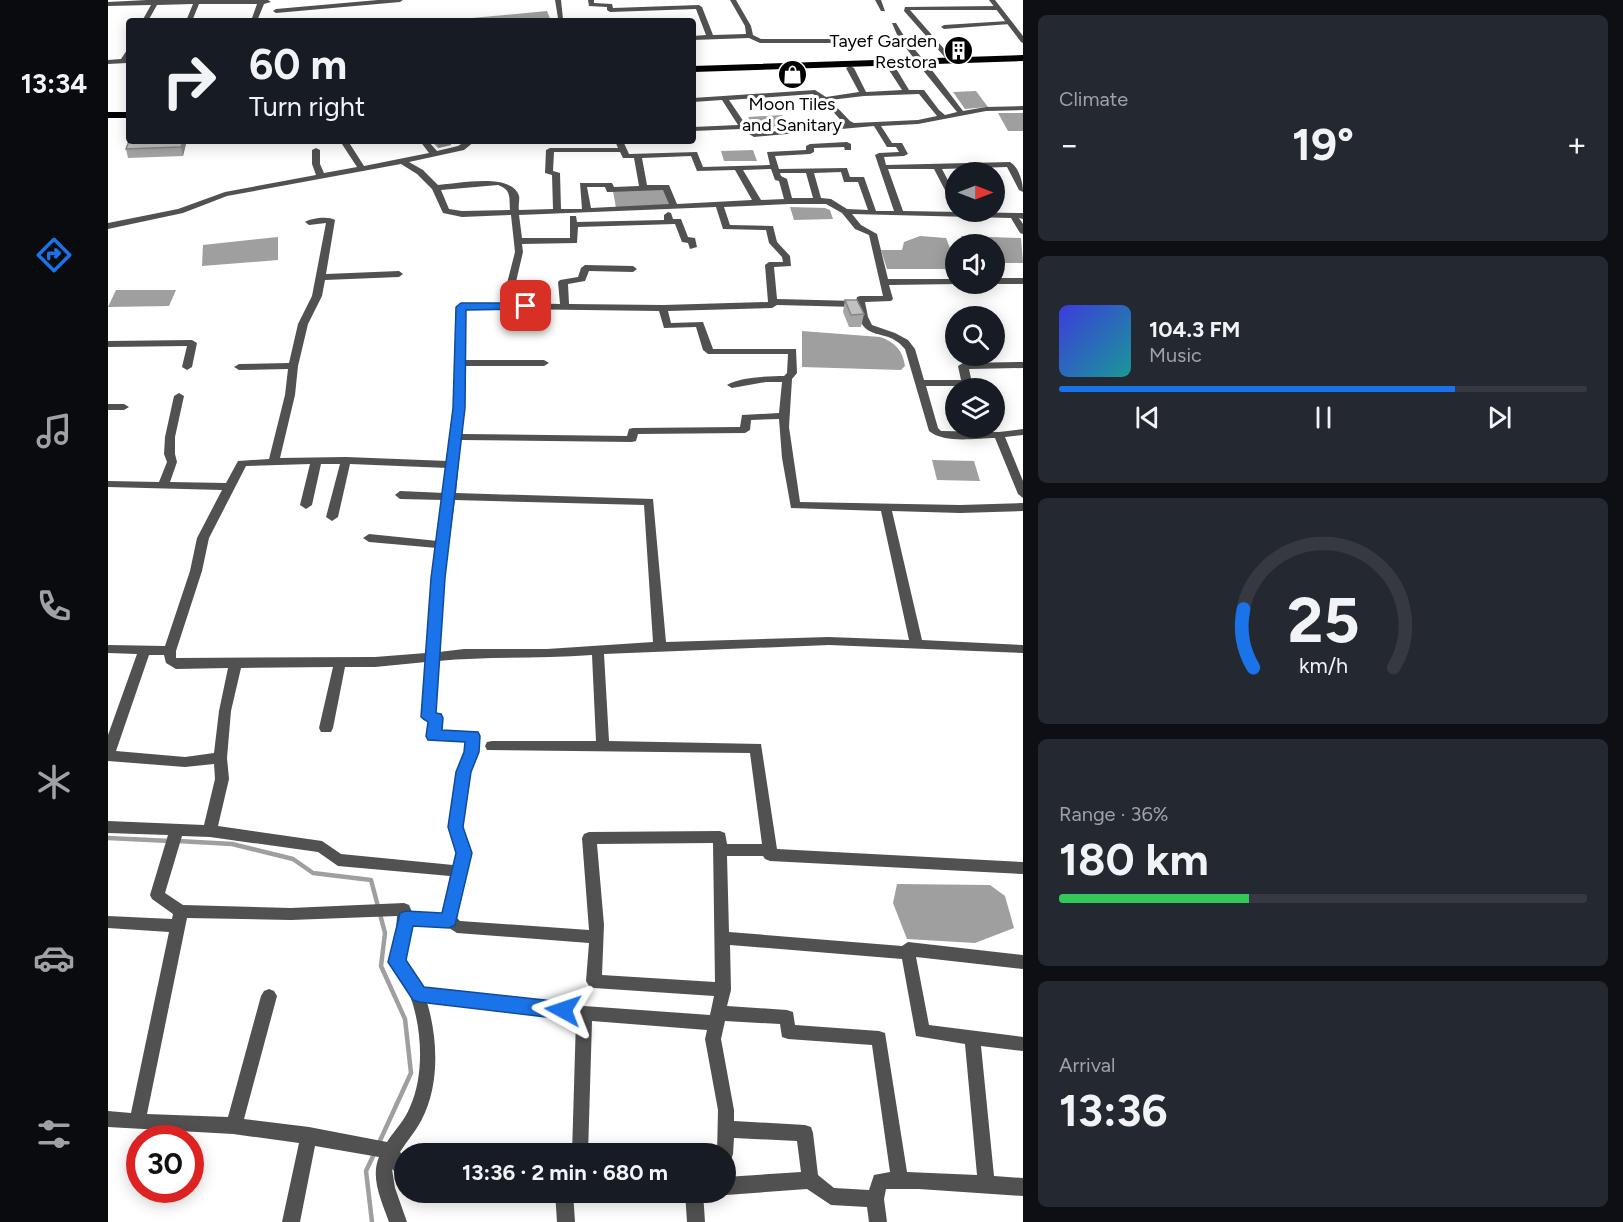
<!DOCTYPE html>
<html lang="en">
<head>
<meta charset="utf-8">
<style>
	body { margin:0; font-family:Figtree,sans-serif; background:#242831; color:#f1f3f6; height:100vh; display:flex; flex-direction:column; font-size:22px; white-space:nowrap }
	* { box-sizing:border-box; margin:0 }
	p { font-size:20px; color:#9ea1a6 }
	.icon { flex:none; width:33px; height:33px; fill:none; stroke:currentColor; stroke-width:2; stroke-linecap:round; stroke-linejoin:round }
	.map { position:relative; flex:1; overflow:hidden }
	.panel { display:flex; flex-direction:column; gap:15px; padding:15px; background:#0d0f14; width:600px }
	.panel>* { flex:none }
	.top-card { position:absolute; left:18px; top:18px; width:570px; height:126px; border-radius:6px; box-shadow:0 3px 15px #0003; background:#171b24; color:#f1f3f6; overflow:hidden }
	.needle { width:39px; rotate:90deg }
	.tools { position:absolute; left:837px; top:162px; display:grid; gap:12px }
	.tools a { display:grid; place-items:center; width:60px; height:60px; border-radius:50%; background:#171b24; box-shadow:0 3px 15px #0003; font-size:30px }
	.speed { position:absolute; left:18px; top:1125px; display:flex; gap:12px; font-size:30px; font-weight:700; text-align:center }
	.speed>* { display:grid; place-content:center; width:78px; height:78px; border-radius:50%; background:#171b24; box-shadow:0 3px 15px #0003; line-height:1 }
	.speed .limit { border:9px solid #d22; background:#fff; color:#111 }
	.pin { position:absolute; display:grid; place-items:center; width:51px; height:51px; color:#fff; margin:-26px; border-radius:12px; box-shadow:0 3px 9px #0006 }
	.me { position:absolute; width:66px; margin:-33px; rotate:275deg; stroke-linejoin:round; filter:drop-shadow(0 0 4px #0008) }
	.turn { display:flex; align-items:center; gap:21px; height:126px; padding:0 24px; font-size:27px }
	.turn .icon { width:78px; height:78px; stroke-width:2.5 }
	.turn b { display:block; font-size:42px; line-height:51px }
	.big { font-size:45px; font-weight:700; line-height:1.1 }
	.panel .widget { flex:1; display:flex; flex-direction:column; justify-content:center; gap:9px; min-width:0; padding:0 21px; border-radius:9px; background:#242831 }
	.panel .dial { align-items:center; gap:0 }
	.dial svg { height:156px; overflow:visible; fill:none; stroke:#363941; stroke-width:7; stroke-linecap:round; text-anchor:middle }
	.dial text { fill:#f1f3f6; stroke:none }
	.song { display:flex; align-items:center; gap:18px }
	.cover { width:72px; height:72px; border-radius:9px; background:linear-gradient(135deg,hsl(240 70% 55%),hsl(180 70% 35%)) }
	.played { height:6px; border-radius:3px; background:linear-gradient(90deg,#1a73e8 75%,#363941 75%) }
	.keys { display:flex; justify-content:space-around; direction:ltr }
	.heat { display:flex; justify-content:space-between; align-items:center; font-size:33px; direction:ltr }
	.charge { height:9px; border-radius:4px; background:linear-gradient(90deg,#34c759 36%,#363941 0) }
	.trip { position:absolute; left:286px; top:1143px; width:342px; height:60px; border-radius:30px; background:#171b24; box-shadow:0 3px 15px #0003; font-weight:700; line-height:60px; text-align:center }
	main { display:flex; flex:1; min-height:0 }
	.tab-bar { display:flex; flex-direction:column; width:108px; justify-content:space-around; align-items:center; background:#090b0e; color:#9ea1a6 }
	.tab-bar .icon { width:42px; height:42px }
	.tab-bar .active { color:#1a73e8 }
	.tab-bar b { font-size:27px; color:#f1f3f6 }
	.map>svg:first-child { display:block }
	.water { fill:#9f9f9f }
	.lines { fill:none; stroke-linecap:round; stroke-linejoin:round }
	.stream { stroke:#9f9f9f; stroke-width:4.5 }
	.minor { fill:#515151; fill-rule:evenodd }
	.tertiary { fill:#515151; fill-rule:evenodd }
	.trunk { fill:#000; fill-rule:evenodd }
	.wall { fill:#a5a5a5 }
	.shaded-wall { fill:#868686 }
	.building { fill:#c0c0c0; stroke:#868686; stroke-width:1.5 }
	.route { fill:#1a73e8; stroke:#114b97; stroke-width:1.5 }
	.labels { text-anchor:middle; dominant-baseline:central; stroke-width:6; stroke-linejoin:round; paint-order:stroke }
	.far-poi-label { font-size:18px; fill:#000; stroke:#fff; text-anchor:end }
</style>
</head>
<body>
<main>
<nav class="tab-bar">
<b>13:34</b>
<svg class="icon active" aria-label="directions" viewBox="0 0 24 24"><path d="M12 3l9 9-9 9-9-9zM9 14v-3h6M13 9l2 2-2 2"/></svg>
<svg class="icon" aria-label="music" viewBox="0 0 24 24"><path d="M9 18V5l10-2v13"/><circle cx="6" cy="18" r="3"/><circle cx="16" cy="16" r="3"/></svg>
<svg class="icon" aria-label="phone" viewBox="0 0 24 24"><path d="M5 4h4l2 5-3 2q2 4 5 5l2-3 5 2v4C11 20 4 13 5 4z"/></svg>
<svg class="icon" aria-label="climate" viewBox="0 0 24 24"><path d="M12 3v18M4 7l16 10M4 17L20 7"/></svg>
<svg class="icon" aria-label="car" viewBox="0 0 24 24"><path d="M5 17H2v-5l4-1 3-4h7l3 4 3 1v5h-3M9 17h6M6 11h13"/><circle cx="7" cy="17" r="2"/><circle cx="17" cy="17" r="2"/></svg>
<svg class="icon" aria-label="filters" viewBox="0 0 24 24"><path d="M4 7h16M4 17h16"/><circle cx="9" cy="7" r="2"/><circle cx="15" cy="17" r="2"/></svg>
</nav>
<div class="map">
<svg width="915" height="1222" viewBox="0 0 915 1222">
	<rect width="100%" height="100%" fill="#fff"/>
	<path class="water" d="M439,11L443,21H365L364,18Z
		M868,91L880,107L857,109L845,92Z
		M890,113H915V131H900Z
		M674,115L682,127L649,130L640,117Z
		M645,150L649,161H616L613,151Z
		M556,188L562,206L508,208L505,191Z
		M682,207L717,208L722,210L725,219L686,220Z
		M812,236L838,238L847,261V274L841,275L839,269H779L773,250H794L796,242Z
		M853,236L913,238L915,263H887L886,244H856Z
		M170,237V260L94,266L95,245Z
		M8,290H68L61,306L0,307Z
		M694,331L772,337C787,342 795,351 797,366L793,370L694,367Z
		M824,460L866,461L872,481L829,480Z
		M789,884L882,885L897,896L906,928L867,943L799,939L785,903Z"/>
	<g class="lines">
		<path class="stream" d="M0,838L62,841
			M70,841L124,844L185,859L205,873L263,880L277,933L273,966L297,1019L303,1073L270,1145
			M264,1222L258,1171L267,1152"/>
		<path class="minor" d="M39,0H160L163,2L156,4L149,21H143L149,4H91L84,21H78L85,4L49,5L40,21H34L43,5L0,6V2Z
			M270,0H295L292,2L168,13L165,11L168,9Z
			M447,0H453L455,19L450,18Z
			M480,0H486V3L504,4L505,8L591,5L594,7L605,35L638,34L637,26L622,0H628L643,26L645,35L653,39H735L738,41L735,43H652L641,38L585,40V36L598,35L588,9L502,12L499,10V7L481,6Z
			M767,0H773L777,11H773Z
			M797,7L889,6L892,8L889,10H802L845,59V63H842L796,11Z
			M900,21L903,23L902,24L836,29L833,27L836,25Z
			M784,23H788L796,36L817,62L816,64H810L790,37Z
			M21,49V58L19,63L0,64V60L13,59L19,50Z
			M780,65H786L801,90H816L831,110L837,115L849,112L814,69V65H820L855,111L878,107L915,106V110L878,111L810,124L773,126L784,143H794L800,154L796,156L776,157L778,165L902,162C911,167 915,182 915,192L911,190L899,167L834,169L844,188H848V193L838,192L826,169H780L795,211L915,213V219L911,218L915,224V234L912,233L903,218L744,214L753,225L769,234L780,279H848V284H851L781,285L785,299L783,301L757,302L760,317L764,325L787,333L800,340L807,349L816,380H853L850,366L855,363L915,362V368L861,369L864,383L859,386H818L830,428L833,431L891,432L915,429V435L897,437L915,481V498L910,494L887,438C868,438 837,444 821,431L797,349C778,325 755,346 748,307L669,305L664,308L560,311L563,323L595,322L605,349H688L689,373L684,379L681,427L692,502L852,505L915,503V511L852,513L784,511L814,640L915,645V653L721,645L496,654L501,741L653,744L669,849L915,862V874L662,861L657,859L655,856H619L621,932L794,946L800,942L915,955V969L808,957L821,1025L915,1037V1051L873,1046L886,1176L915,1178V1196L811,1189H778L776,1199L779,1222H761L759,1207L723,1205L699,1189L618,1195L613,1192H618V1177L693,1172L689,1141L626,1138L625,1154L623,1160L618,1162V1154H609L610,1110L597,1039L599,1030L484,1021L480,1154H464L468,1019L319,1002C330,1039 332,1086 313,1121C307,1132 299,1141 292,1152L297,1157V1178L291,1176L284,1169L287,1188L299,1222H281C274,1202 262,1178 271,1157L207,1146L192,1222H174L191,1143L125,1134L0,1127V1111L23,1113L61,932L0,928V916L64,919L65,914L44,899L42,895L60,835L0,833V821L96,825L107,779L106,764L77,767L0,761V735L29,654L0,653V645L57,646L82,571L89,538L114,490L0,487V481L51,482L59,462L56,454L57,437L66,396L71,393L76,396L67,437V454L69,462L62,482L118,483L130,461L161,459L177,395L180,369L131,370L126,367L131,364L181,363L190,324L204,296L218,223L201,225L197,222C203,218 221,216 227,220L218,274L291,271L295,274L291,277L217,280L214,296L200,324L190,366L187,395L172,458L238,457L340,461L346,408L348,307L353,304L394,303L407,252L403,215L354,217L335,213L324,189L309,174L293,164L119,196L75,213L0,229V223L70,209L117,192L208,175L204,164V150L208,148L212,150V164L216,173L249,167L232,141H240L256,166L321,153L312,141H320L329,151L350,146L358,141H367L356,150L301,162L315,170L330,185C349,184 404,172 411,196C412,199 410,206 411,210L445,209L444,175L437,173L438,150L442,148H510L507,141H515L521,154L589,152L595,167L662,165L659,152L698,150V146L702,144L739,142L743,144V150H737L736,147L706,148V152L702,154L667,156L671,169L739,168L742,177H756L768,211H786L767,155L771,153L791,152L788,147H779L766,126L646,137L633,129L585,131V127L630,125L614,100L585,102V98L707,90L718,97L751,92L738,68L742,66L746,68L758,92L794,90L779,67ZM705,94L722,108L736,124L648,133L638,125L621,100ZM811,94L829,116L810,120L746,123L742,121L722,100L756,96ZM446,152H512L515,158H526L531,186L506,187L504,183H472L474,209H453L452,173L445,171ZM583,156L589,171L627,170L644,200L569,204L561,185H539L534,158ZM663,169L667,180L671,181L676,199L653,200L635,170ZM733,172L736,182H750L760,210L739,209L723,199L713,198L706,173ZM672,173H698L705,198H684L679,179L673,176ZM390,185C404,190 401,198 402,210L354,211L341,209L333,190ZM479,187H497L499,192H502L555,190L561,204L483,208ZM681,204H718L734,213L747,229L761,235L775,296H752L749,297L748,301L669,299L666,267L683,266L682,256L669,242L665,226L622,225L616,207ZM608,207L615,229L658,230L661,243L674,257L675,262H661L657,265L660,302L555,305L461,304L460,284L477,281L481,271L525,272L529,269L525,266L477,265L473,268L470,277L452,280L450,282L452,304L403,303L415,252L414,244L469,243L470,227L567,224L574,242L580,243L582,249L589,247L587,238L580,237L573,219H565L563,213L560,212L556,215V220L469,222L468,216H462V238H414L411,215ZM398,309L551,311L556,328L588,327L595,350L600,354H680L679,373L676,376C661,376 631,377 619,385L624,388L658,382H674L671,413L634,415L632,427L525,428L521,429L519,436L354,434L357,366H436L441,363L436,360H357L358,310ZM671,419L674,458L683,508L773,511L801,640L721,637L558,642L545,499L348,493L353,440L524,442L528,441L530,434L637,433L642,430L643,420ZM202,464L192,505L198,509L204,505L213,464H232L218,517L224,521L230,517L242,464L340,468L337,493L292,491L287,495L292,499L336,500L330,541L261,534L255,538L261,542L329,548L324,578L318,653L267,657L68,658V651L94,571L101,538L138,466ZM347,500L536,505L545,642L439,649H356L331,652L336,578ZM41,655H56L58,663L68,669L120,668L111,711L106,753L77,757L8,751ZM484,655L488,741H384L379,742L377,746L379,750L642,753L654,844H619L617,833L612,831L481,832L476,834L474,838L481,930L352,921L349,918L357,871L363,853L355,827L362,772L370,752L372,736L370,732L365,731H333L334,718L333,715L327,713L330,661C381,656 433,659 484,655ZM318,662L314,717L315,720L321,722L319,736L321,740L326,741H358L356,752L348,772L341,827L349,853L345,865L233,854L214,841L110,826L121,779L119,758L123,711L133,668L225,667L211,728L213,732H223L225,728L237,667H267ZM74,836L102,837L210,852L230,866L342,876L335,913L304,912L301,905L296,903L183,908L75,905L57,893ZM605,843L607,982L494,975L496,925L489,844ZM289,916L288,930L280,962C286,973 296,981 301,993C314,1026 317,1074 302,1107C297,1120 286,1131 279,1142L201,1127L136,1119L169,996L166,991L161,989L156,991L153,996L120,1117L39,1114L79,918L183,920ZM304,925L338,926L349,933L481,943L478,981L481,986L486,988L606,996L602,1015L476,1006L314,987L305,970L296,960ZM622,945L794,959L808,1036L857,1044L869,1175L799,1172L777,1033L771,1031L687,1025L685,1012L679,1010L619,1006L623,990ZM617,1021L672,1024L674,1037L680,1039L764,1045L782,1172L766,1175L761,1190L726,1188L710,1175L705,1133L703,1127L697,1125L626,1121V1110L613,1039Z
			M886,278H915V284H886Z
			M84,340L89,343L84,367L79,370L74,367L79,346L0,347V341Z
			M0,404H16L21,407L16,410H0Z
			M447,1192H465L467,1222H449Z
			M577,1192H595L597,1222H579Z"/>
		<path class="tertiary" d="M881,0H887L915,36V43L913,42Z"/>
		<path class="trunk" d="M915,55V61L585,72V66Z
			M0,112H21V118H0Z"/>
	</g>
	<path class="wall" d="M21,141H77L78,144L75,156L20,158L18,149Z
		M323,141H343V145L330,148Z
		M737,300L756,314L753,327H741L735,312Z"/>
	<path class="shaded-wall" d="M75,141H77L78,144L75,156L73,147Z
		M329,141H343V145L330,148Z"/>
	<path class="building" d="M21,141H75L73,147L18,149Z
		M737,300H749L756,314L743,315Z"/>
	<path class="route" d="M353,303H418L423,306L418,309L358,310L357,408L337,578L328,713L333,714L335,718L334,730L370,732L372,736L371,752L363,772L355,827L364,853L347,925L341,928L305,926L298,960L316,987L455,1002L461,1005L464,1010L461,1016L455,1019L311,1002L305,1000L280,962L292,913L298,911L334,913L348,853L340,827L348,772L356,752L357,742L320,740L318,736L320,722L313,717L323,578L345,408L348,307Z"/>
	<defs>
		<symbol id="building-disc" viewBox="-11 -11 22 22"><circle r="9.5" fill="#000" stroke="#fff"/><path d="M-4-6H4V6H1V3H-1V6H-4ZM-2.5-4.3h1.7v1.8h-1.7ZM.8-4.3h1.7v1.8H.8ZM-2.5-1h1.7V.8h-1.7ZM.8-1h1.7V.8H.8Z" fill="#fff"/></symbol>
		<symbol id="shop-disc" viewBox="-11 -11 22 22"><circle r="9.5" fill="#000" stroke="#fff"/><path d="M-5-2.5h2.3a2.7 3.5 0 0 1 5.4 0H5L5.5 6h-11ZM-1.5-2.5h3a1.5 2.3 0 0 0-3 0Z" fill="#fff"/></symbol>
	</defs>
	<g fill-rule="evenodd">
		<use href="#building-disc" x="834" y="34" width="33" height="33"/>
		<use href="#shop-disc" x="668" y="58" width="33" height="33"/>
	</g>
	<g class="labels">
		<g class="far-poi-label">
			<text x="829" y="41">Tayef Garden<tspan x="829" dy="21">Restora</tspan></text>
			<text x="684" y="104" text-anchor="middle">Moon Tiles<tspan x="684" dy="21">and Sanitary</tspan></text>
		</g>
	</g>
</svg>
<div class="tools">
<a><svg class="needle" viewBox="-14 -14 28 28"><path d="M0-13l5 13h-10z" fill="#e53935"/><path d="M0 13l5-13h-10z" fill="#9ea1a6"/></svg></a>
<a><svg class="icon" aria-label="sound" viewBox="0 0 24 24"><path d="M4 9h4l5-4v14l-5-4H4zM17 9q2 3 0 6"/></svg></a>
<a><svg class="icon" aria-label="search" viewBox="0 0 24 24"><circle cx="10" cy="10" r="6"/><path d="M15 15l6 6"/></svg></a>
<a><svg class="icon" aria-label="layers" viewBox="0 0 24 24"><path d="M12 4l9 5-9 5-9-5zM3 14l9 5 9-5"/></svg></a>
</div>
<div class="speed"><div class="limit">30</div></div>
<div class="pin" style="left:418px;top:306px;background:#d93025"><svg class="icon" aria-label="arrive" viewBox="0 0 24 24"><path d="M6 21V4h12l-3 4 3 4H6"/></svg></div>
<svg class="me" style="left:455px;top:1010px" viewBox="-20 -20 40 40"><path d="M0-17L14 15 0 8-14 15z" fill="#1a73e8" stroke="#fff" stroke-width="4"/></svg>
<div class="trip">13:36 · 2 min · 680 m</div>
<div class="top-card">
<div class="turn"><svg class="icon" aria-label="right" viewBox="0 0 24 24"><path d="M7 20v-9h11M14 6l5 5-5 5"/></svg><div><b>60 m</b>Turn right</div></div>
</div>
</div>
<section class="panel">
<div class="widget"><p>Climate</p>
<div class="heat"><a>−</a><b class="big">19°</b><a>+</a></div>
</div>
<div class="widget">
<div class="song"><i class="cover"></i><div><b>104.3 FM</b><p>Music</p></div></div>
<div class="played"></div>
<div class="keys"><svg class="icon" aria-label="previous" viewBox="0 0 24 24"><path d="M18 5L8 12l10 7zM5 5v14"/></svg><svg class="icon" aria-label="pause" viewBox="0 0 24 24"><path d="M8 5v14M16 5v14"/></svg><svg class="icon" aria-label="next" viewBox="0 0 24 24"><path d="M6 5l10 7-10 7zM19 5v14"/></svg></div>
</div>
<div class="widget dial"><svg viewBox="0 0 100 80">
<path d="M14 69A42 42 0 1 1 86 69"/>
<path d="M14 69A42 42 0 0 1 9 39" stroke="#1a73e8"/>
<text x="50" y="56" font-size="32" font-weight="700">25</text>
<text x="50" y="72" font-size="11">km/h</text>
</svg></div>
<div class="widget"><p>Range · 36%</p><b class="big">180 km</b><div class="charge"></div></div>
<div class="widget"><p>Arrival</p><b class="big">13:36</b></div>
</section>
</main>
</body>
</html>
